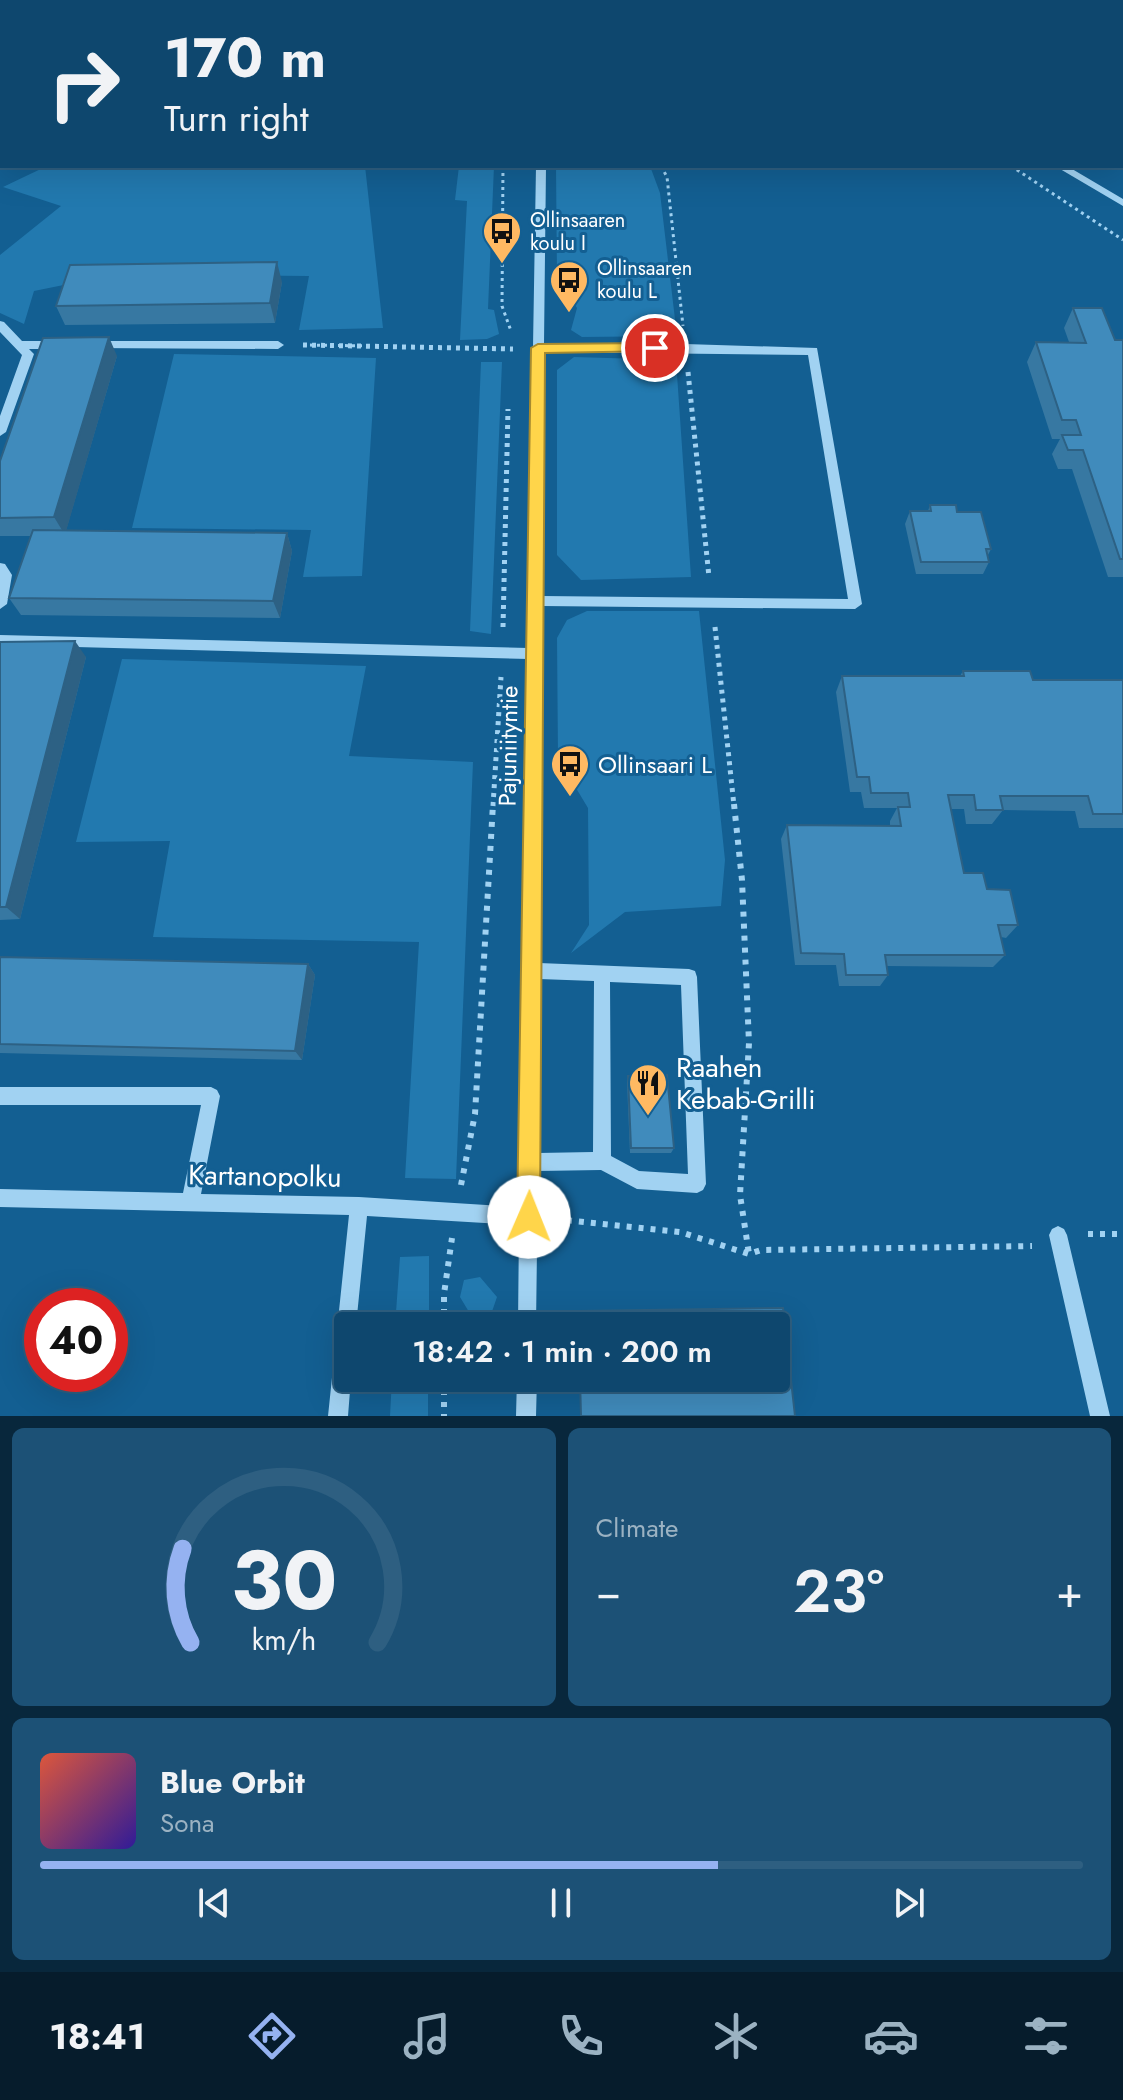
<!DOCTYPE html>
<html lang="en">
<head>
<meta charset="utf-8">
<style>
	body { margin:0; font-family:Jost,sans-serif; background:#1c5176; color:#f1f3f6; height:100vh; display:flex; flex-direction:column; font-size:30px; white-space:nowrap }
	* { box-sizing:border-box; margin:0 }
	p { font-size:26px; color:#9bb2c2 }
	.icon { flex:none; width:44px; height:44px; fill:none; stroke:currentColor; stroke-width:2; stroke-linecap:round; stroke-linejoin:round }
	.map { position:relative; height:1416px; overflow:hidden }
	.drawer { display:flex; flex-direction:column; gap:12px; padding:12px; background:#08273c; flex:1 }
	.drawer>* { flex:none }
	.banner { position:absolute; left:0px; top:0px; width:1124px; height:168px; box-shadow:0 8px 32px #0002,0 0 0 2px #2e5f81; background:#0e476e; color:#f1f3f6; overflow:hidden }
	.speed { position:absolute; left:24px; top:1288px; display:flex; gap:16px; font-size:40px; font-weight:700; text-align:center }
	.speed>* { display:grid; place-content:center; width:104px; height:104px; border-radius:50%; background:#0e476e; box-shadow:0 8px 32px #0002,0 0 0 2px #2e5f81; line-height:1 }
	.speed .limit { border:12px solid #d22; background:#fff; color:#111 }
	.pin { position:absolute; display:grid; place-items:center; width:68px; height:68px; color:#fff; margin:-34px; border:4px solid #fff; border-radius:50%; box-shadow:0 2px 8px #0007 }
	.me { position:absolute; width:88px; margin:-44px; rotate:1deg; stroke-linejoin:round; filter:drop-shadow(0 0 6px #0008) }
	.turn { display:flex; align-items:center; gap:28px; height:168px; padding:0 32px; font-size:36px }
	.turn .icon { width:104px; height:104px; stroke-width:2.5 }
	.turn b { display:block; font-size:56px; line-height:68px }
	.big { font-size:60px; font-weight:600; line-height:1.1 }
	.drawer .card { flex:1; display:flex; flex-direction:column; justify-content:center; gap:12px; min-width:0; padding:0 28px; border-radius:12px; background:#1c5176 }
	.drawer .dial { align-items:center; gap:0 }
	.dial svg { height:208px; overflow:visible; fill:none; stroke:#2e5f81; stroke-width:7; stroke-linecap:round; text-anchor:middle }
	.dial text { fill:#f1f3f6; stroke:none }
	.song { display:flex; align-items:center; gap:24px }
	.cover { width:96px; height:96px; border-radius:12px; background:linear-gradient(135deg,hsl(10 70% 55%),hsl(250 70% 35%)) }
	.played { height:8px; border-radius:4px; background:linear-gradient(90deg,#95b2f1 65%,#2e5f81 65%) }
	.keys { display:flex; justify-content:space-around; direction:ltr }
	.heat { display:flex; justify-content:space-between; align-items:center; font-size:44px; direction:ltr }
	.drawer .tiles { flex:1; display:grid; gap:12px; grid-template-columns:1fr 1fr }
	.card:last-child { grid-column:span 2 }
	.trip { position:absolute; left:334px; top:1312px; width:456px; height:80px; border-radius:8px; background:#0e476e; box-shadow:0 8px 32px #0002,0 0 0 2px #2e5f81; font-weight:600; line-height:80px; text-align:center }
	.tabs { display:flex; height:128px; justify-content:space-around; align-items:center; background:#061c2c; color:#9bb2c2 }
	.tabs .icon { width:56px; height:56px }
	.tabs .on { color:#95b2f1 }
	.tabs b { font-size:36px; color:#f1f3f6 }
	.map>svg:first-child { display:block }
	.green { fill:#2279af }
	.lines { fill:none; stroke-linecap:round; stroke-linejoin:round }
	.path-far2 { stroke:#a1d2f2; stroke-width:3; stroke-dasharray:3 4; stroke-linecap:butt }
	.path-far1 { stroke:#a1d2f2; stroke-width:5; stroke-dasharray:4 5; stroke-linecap:butt }
	.path { stroke:#a1d2f2; stroke-width:6; stroke-dasharray:5 7; stroke-linecap:butt }
	.minor { fill:#a1d2f2; fill-rule:evenodd }
	.wall { fill:#3778a2 }
	.shaded-wall { fill:#2d6184 }
	.building { fill:#408bbc; stroke:#2d6184; stroke-width:2 }
	.route { fill:#ffd54a; stroke:#a68a30; stroke-width:2 }
	.labels { text-anchor:middle; dominant-baseline:central; stroke-width:6; stroke-linejoin:round; paint-order:stroke }
	.far-poi-label { font-size:20px; fill:#fff; stroke:#135f92; text-anchor:start }
	.street-label { font-size:24px; fill:#fff; stroke:#135f92 }
	.poi-label { font-size:24px; fill:#fff; stroke:#135f92; text-anchor:start }
	.near-poi-label { font-size:28px; fill:#fff; stroke:#135f92; text-anchor:start }
	.near-street-label { font-size:28px; fill:#fff; stroke:#135f92 }
</style>
</head>
<body>
<div class="map">
<svg width="1123" height="1416" viewBox="0 0 1123 1416">
	<rect width="100%" height="100%" fill="#135f92"/>
	<path class="green" d="M0,0H500L2,2L0,155Z
		M47,166H365L383,328L299,330L309,276L118,274L34,291L24,324L0,313V255L61,206L3,187Z
		M459,166H494L488,309L494,310L499,334L487,339L460,340L467,201L455,200Z
		M556,166H650L660,193L677,336L582,337L571,330L577,308L557,277Z
		M174,354L376,358L362,576L303,577L311,530L132,528Z
		M574,357L676,360L691,577L581,580L557,555V370Z
		M481,362H502L491,634L470,631Z
		M587,611H699L725,860L721,906L625,912L571,953L589,925L588,808L558,758L557,638L567,620Z
		M122,659L366,666L349,756L473,762L456,1179L405,1178L419,942L153,937L170,841L76,842Z
		M429,1256V1326H395L400,1257Z
		M480,1277L497,1297L487,1326H468L469,1312L460,1297L464,1280Z
		M392,1378H428V1416H390Z"/>
	<g class="lines">
		<path class="path-far2" d="M581,0L585,2
			M503,166L502,306L511,331
			M661,166L667,177L683,326
			M1011,166L1123,240
			M303,345L372,346"/>
		<path class="path-far1" d="M303,345L513,349
			M688,372L709,577
			M503,627L508,409
			M715,627L734,806
			M493,806L501,677"/>
		<path class="path" d="M734,804L742,880L749,1043L740,1195L749,1254
			M461,1185L475,1114L493,804
			M555,1219L680,1232L749,1254L761,1250L1032,1246
			M1088,1234H1123
			M444,1326V1294L452,1238
			M444,1378V1416"/>
		<path class="minor" d="M537,0H545V2H537Z
			M694,0H702V2H694Z
			M2,161V166H5L0,168V162Z
			M536,166H546L544,344H685L817,348L862,604L855,609L542,606L539,963L689,969L695,971L697,977L706,1184L703,1190L697,1193L637,1189L601,1170L538,1171L536,1326H518L519,1225L367,1216L356,1326H348V1378H351L348,1416H328L349,1215L0,1207V1189L183,1193L201,1105H0V1087H211L217,1090L220,1096L201,1194L359,1197L519,1207L528,659L0,645V635L528,648ZM544,352L808,355L848,599L542,596ZM539,979L594,981L593,1152L538,1153ZM610,982L681,985L688,1174L639,1171L611,1156Z
			M1055,166H1067L1123,199V206Z
			M0,321L4,322L22,341H58L64,345L58,349H29L34,354L6,432L0,436V416L22,355L0,332Z
			M94,341H278L284,345L278,349L90,348V342Z
			M0,563L5,564L12,575L7,604L0,609Z
			M1058,1226L1064,1229L1067,1235L1110,1416H1090L1049,1235L1052,1229Z
			M517,1378H537L536,1416H516Z"/>
	</g>
	<path class="wall" d="M1122,55H1123V107H1122Z
		M282,282L275,323L65,325L56,306Z
		M1073,308L1115,340H1123V577H1108L1072,469H1058L1052,454L1060,439H1052L1027,362L1036,342H1069L1064,328Z
		M117,356L66,530L287,533L292,551L280,618L21,615L9,598L31,536H0V461Z
		M930,505L957,512L991,549L988,555L989,562L983,574H916L905,524L910,511H928Z
		M0,642L86,657L20,919L0,920Z
		M963,671L1033,680H1123V828H1079L1075,811L1003,810L992,824H966L964,809H951L964,873L987,889L1018,925L1006,938L1001,937L1005,955L993,967L887,966L888,975L880,986H839L836,965H795L781,839L787,825L890,826V821L897,808H864L861,792H850L836,692L842,676H960Z
		M0,957L308,964L315,975L302,1060L0,1053Z
		M628,1076L674,1148L671,1153H630L627,1082Z"/>
	<path class="shaded-wall" d="M277,262L282,282L275,323L270,303Z
		M109,337L117,356L65,535L54,517Z
		M287,533L292,551L280,618L273,601Z
		M75,641L86,657L20,919L6,907Z
		M308,964L315,975L302,1060L295,1051Z"/>
	<path class="building" d="M778,0H837L838,2H778Z
		M859,0H1004L1005,2H860Z
		M1122,55H1123L1122,82Z
		M277,262L270,303L56,306L70,265Z
		M1073,308H1102L1115,340H1123V559H1120L1083,450H1068L1062,435H1081L1076,420H1062L1036,342L1086,343Z
		M109,337L54,517L0,518V461L43,338Z
		M930,505H956L957,512H981L991,549H986L989,562H921L910,511H931Z
		M33,530L287,533L273,601L9,598Z
		M75,641L6,907H0V642Z
		M963,671H1030L1033,680H1123V814H1093L1088,796H1000L1003,810H976L974,795H948L964,873H983L987,889L1010,890L1018,925H998L1005,955H885L888,975H846L844,954L801,953L787,825L901,826L898,807H910L908,793H871L869,777H857L842,676H964Z
		M0,957L308,964L295,1051L0,1044Z
		M667,1075L674,1148H631L628,1076Z
		M783,1308L795,1416H581L580,1378H776V1326H579V1311Z"/>
	<path class="route" d="M655,343L663,348L661,351L545,353L540,1217L537,1225L529,1228L520,1225L517,1217L531,348L538,344Z"/>
	<defs>
		<symbol id="bus-pin" viewBox="-11 -11 22 30"><path d="M0 17L-7.5 6A9.5 9.5 0 1 1 7.5 6Z" fill="#ffb962" stroke="#135f92"/><path d="M-5-6H5V4H4V6H2V4H-2V6H-4V4H-5ZM-3.5-4V0h7V-4ZM-3.5 1.2v1.5H-2V1.2ZM2 1.2v1.5H3.5V1.2Z" fill="#111"/></symbol>
		<symbol id="restaurant-pin" viewBox="-11 -11 22 30"><path d="M0 17L-7.5 6A9.5 9.5 0 1 1 7.5 6Z" fill="#ffb962" stroke="#135f92"/><path d="M-5-6h1v4h1v-4h1v4h1v-4h1v5L-1.5 .5V6h-2V.5L-5-1ZM5-6V6H3V1.5H1.5Q1.5-4 5-6Z" fill="#111"/></symbol>
	</defs>
	<g fill-rule="evenodd">
		<use href="#bus-pin" x="480" y="209" width="44" height="60"/>
		<use href="#bus-pin" x="547" y="258" width="44" height="60"/>
		<use href="#bus-pin" x="548" y="742" width="44" height="60"/>
		<use href="#restaurant-pin" x="626" y="1061" width="44" height="60"/>
	</g>
	<g class="labels">
		<g class="far-poi-label">
			<text x="530" y="220">Ollinsaaren<tspan x="530" dy="23">koulu I</tspan></text>
			<text x="597" y="268">Ollinsaaren<tspan x="597" dy="23">koulu L</tspan></text>
		</g>
		<g class="street-label">
			<text transform="translate(508 746) rotate(-89)">Pajuniityntie</text>
		</g>
		<g class="poi-label">
			<text x="598" y="764">Ollinsaari L</text>
		</g>
		<g class="near-poi-label">
			<text x="676" y="1067">Raahen<tspan x="676" dy="32">Kebab-Grilli</tspan></text>
		</g>
		<g class="near-street-label">
			<text transform="translate(265 1176) rotate(1)">Kartanopolku</text>
		</g>
	</g>
</svg>
<div class="speed"><div class="limit">40</div></div>
<div class="pin" style="left:655px;top:348px;background:#d93025"><svg class="icon" aria-label="arrive" viewBox="0 0 24 24"><path d="M6 21V4h12l-3 4 3 4H6"/></svg></div>
<svg class="me" style="left:529px;top:1217px" viewBox="-20 -20 40 40"><circle r="19" fill="#fff"/><path d="M0-13L10 11 0 6-10 11z" fill="#ffd54a"/></svg>
<div class="trip">18:42 · 1 min · 200 m</div>
<div class="banner">
<div class="turn"><svg class="icon" aria-label="right" viewBox="0 0 24 24"><path d="M7 20v-9h11M14 6l5 5-5 5"/></svg><div><b>170 m</b>Turn right</div></div>
</div>
</div>
<section class="drawer">
<div class="tiles">
<div class="card dial"><svg viewBox="0 0 100 80">
<path d="M14 69A42 42 0 1 1 86 69"/>
<path d="M14 69A42 42 0 0 1 11 33" stroke="#95b2f1"/>
<text x="50" y="56" font-size="32" font-weight="700">30</text>
<text x="50" y="72" font-size="11">km/h</text>
</svg></div>
<div class="card"><p>Climate</p>
<div class="heat"><a>−</a><b class="big">23°</b><a>+</a></div>
</div>
<div class="card">
<div class="song"><i class="cover"></i><div><b>Blue Orbit</b><p>Sona</p></div></div>
<div class="played"></div>
<div class="keys"><svg class="icon" aria-label="previous" viewBox="0 0 24 24"><path d="M18 5L8 12l10 7zM5 5v14"/></svg><svg class="icon" aria-label="pause" viewBox="0 0 24 24"><path d="M8 5v14M16 5v14"/></svg><svg class="icon" aria-label="next" viewBox="0 0 24 24"><path d="M6 5l10 7-10 7zM19 5v14"/></svg></div>
</div>
</div>
</section>
<nav class="tabs">
<b>18:41</b>
<svg class="icon on" aria-label="directions" viewBox="0 0 24 24"><path d="M12 3l9 9-9 9-9-9zM9 14v-3h6M13 9l2 2-2 2"/></svg>
<svg class="icon" aria-label="music" viewBox="0 0 24 24"><path d="M9 18V5l10-2v13"/><circle cx="6" cy="18" r="3"/><circle cx="16" cy="16" r="3"/></svg>
<svg class="icon" aria-label="phone" viewBox="0 0 24 24"><path d="M5 4h4l2 5-3 2q2 4 5 5l2-3 5 2v4C11 20 4 13 5 4z"/></svg>
<svg class="icon" aria-label="climate" viewBox="0 0 24 24"><path d="M12 3v18M4 7l16 10M4 17L20 7"/></svg>
<svg class="icon" aria-label="car" viewBox="0 0 24 24"><path d="M5 17H2v-5l4-1 3-4h7l3 4 3 1v5h-3M9 17h6M6 11h13"/><circle cx="7" cy="17" r="2"/><circle cx="17" cy="17" r="2"/></svg>
<svg class="icon" aria-label="filters" viewBox="0 0 24 24"><path d="M4 7h16M4 17h16"/><circle cx="9" cy="7" r="2"/><circle cx="15" cy="17" r="2"/></svg>
</nav>
</body>
</html>
